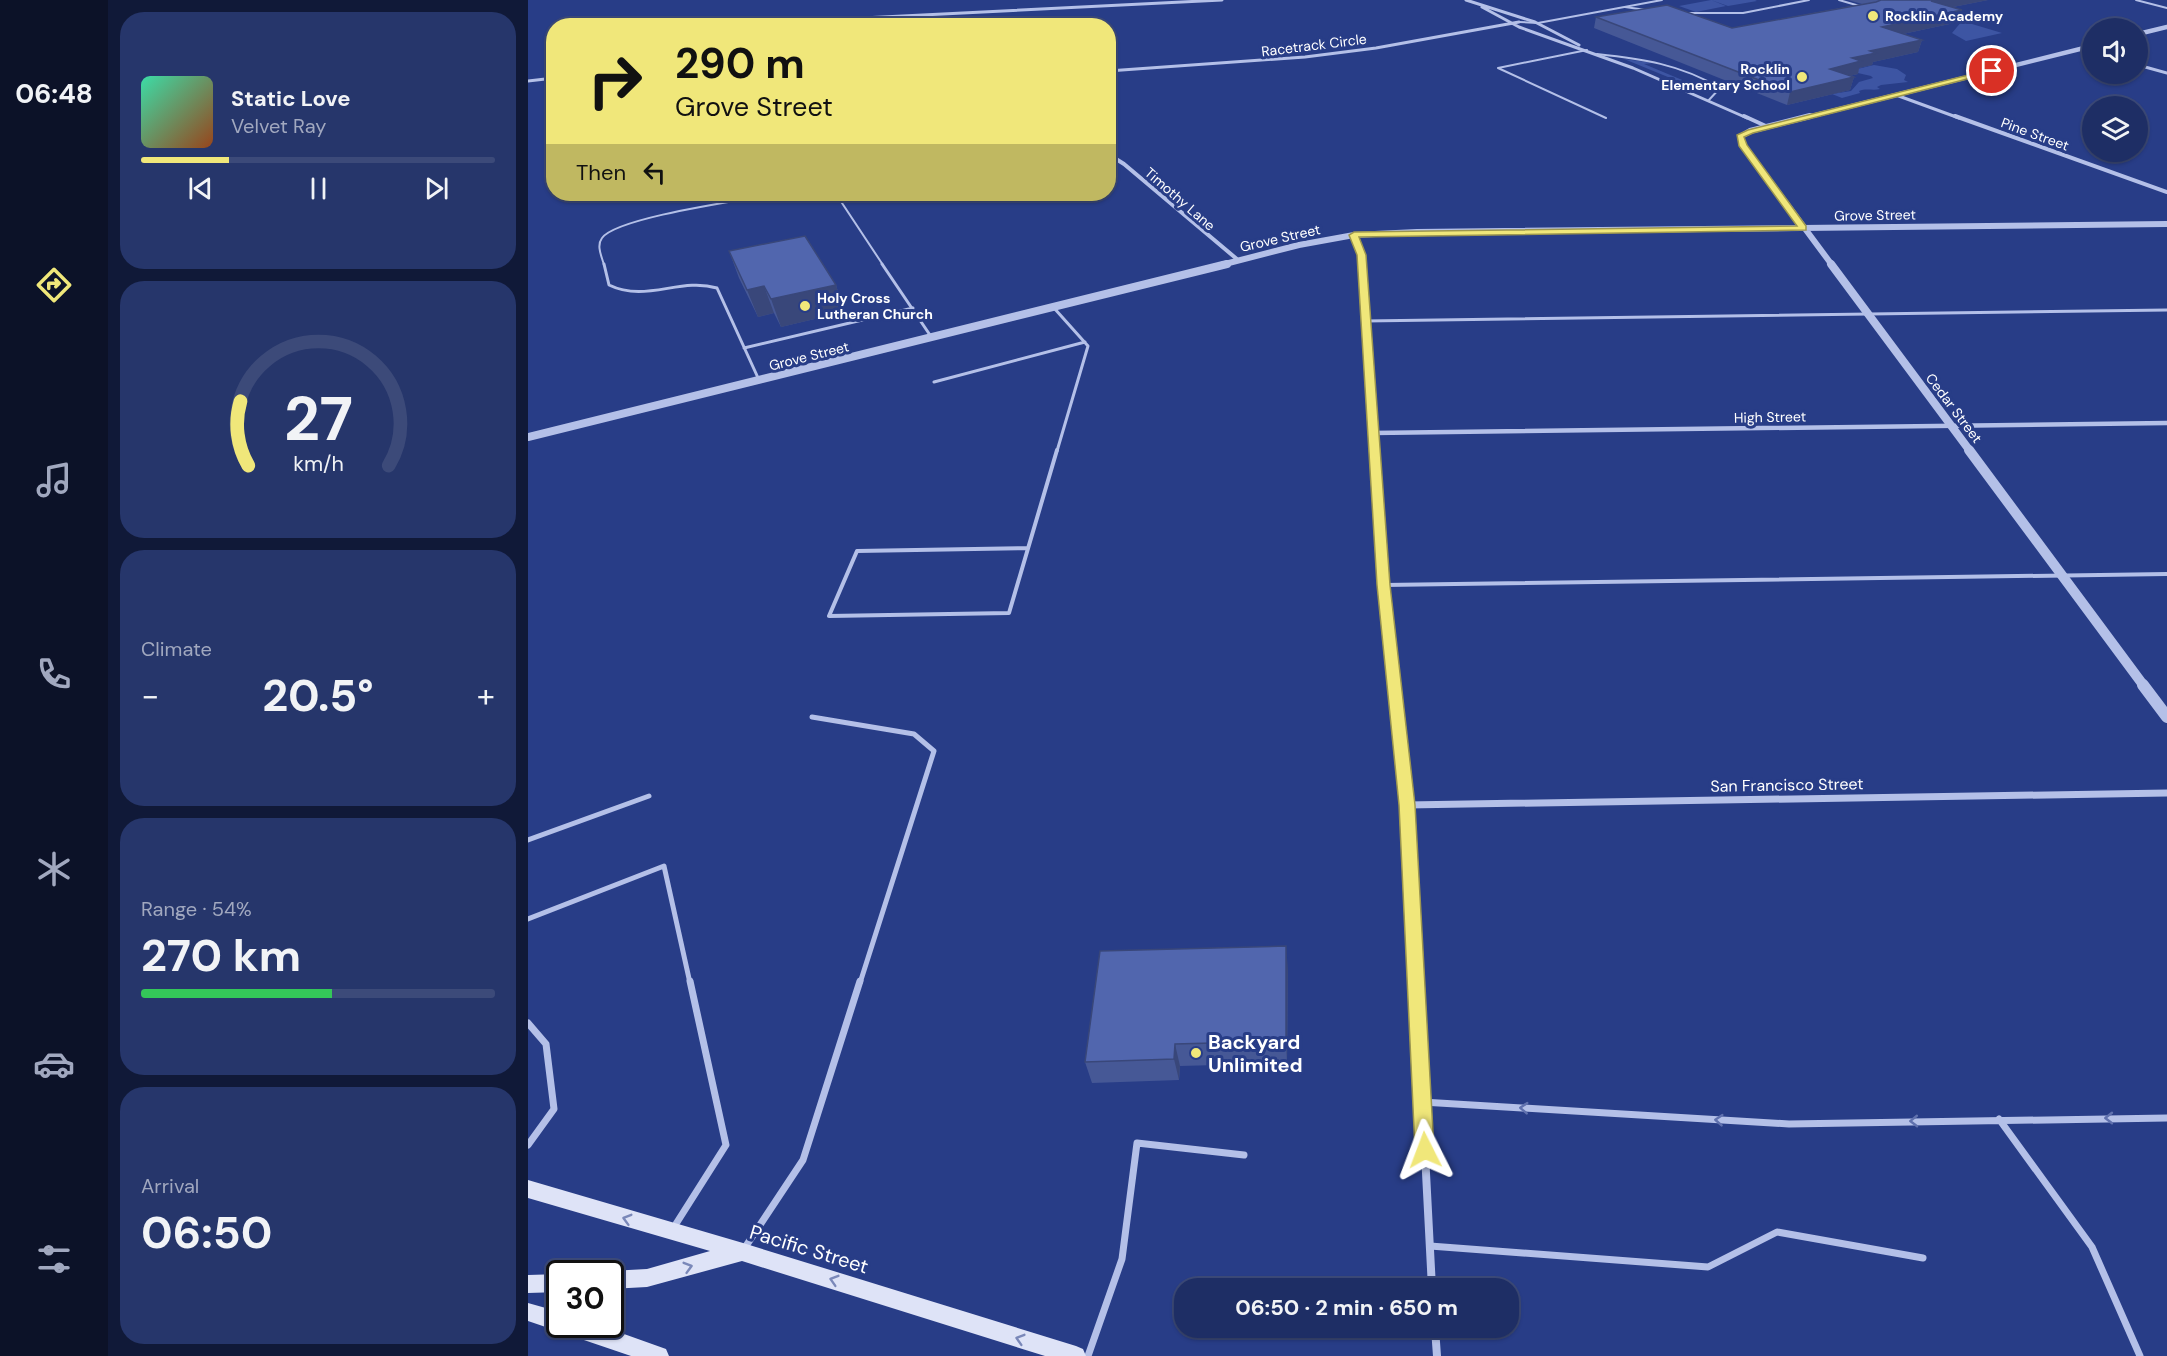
<!DOCTYPE html>
<html lang="en">
<head>
<meta charset="utf-8">
<style>
	body { margin:0; font-family:"DM Sans",sans-serif; background:#26366b; color:#f1f3f6; height:100vh; display:flex; flex-direction:column; font-size:22px; white-space:nowrap }
	* { box-sizing:border-box; margin:0 }
	p { font-size:20px; color:#a1a8bf }
	.icon { flex:none; width:33px; height:33px; fill:none; stroke:currentColor; stroke-width:2; stroke-linecap:round; stroke-linejoin:round }
	.map { position:relative; flex:1; overflow:hidden }
	.details { display:flex; flex-direction:column; gap:12px; padding:12px; background:#101938; width:420px }
	.details>* { flex:none }
	.banner { position:absolute; left:18px; top:18px; width:570px; height:183px; border-radius:24px; box-shadow:0 2px 4px #0004,0 0 0 2px #3c4a79; background:#f0e77a; color:#111; overflow:hidden }
	.buttons { position:absolute; left:1554px; top:18px; display:grid; gap:12px }
	.buttons a { display:grid; place-items:center; width:66px; height:66px; border-radius:50%; background:#1e2e65; box-shadow:0 2px 4px #0004,0 0 0 2px #3c4a79; font-size:30px }
	.speed { position:absolute; left:18px; top:1260px; display:flex; gap:12px; font-size:30px; font-weight:700; text-align:center }
	.speed>* { display:grid; place-content:center; width:78px; height:78px; border-radius:50%; background:#1e2e65; box-shadow:0 2px 4px #0004,0 0 0 2px #3c4a79; line-height:1 }
	.speed .limit { border:3px solid #111; border-radius:9px; background:#fff; color:#111 }
	.pin { position:absolute; display:grid; place-items:center; width:51px; height:51px; color:#fff; margin:-26px; border:3px solid #fff; border-radius:50%; box-shadow:0 2px 6px #0007 }
	.me { position:absolute; width:66px; margin:-33px; rotate:357deg; stroke-linejoin:round; filter:drop-shadow(0 0 4px #0008) }
	.turn { display:flex; align-items:center; gap:21px; height:126px; padding:0 30px; font-size:27px }
	.turn .icon { width:78px; height:78px; stroke-width:2.5 }
	.turn b { display:block; font-size:42px; line-height:51px }
	.then { display:flex; align-items:center; height:57px; padding:0 30px; background:#0003; gap:12px; font-size:22px }
	.big { font-size:45px; font-weight:700; line-height:1.1 }
	.details .tile { flex:1; display:flex; flex-direction:column; justify-content:center; gap:9px; min-width:0; padding:0 21px; border-radius:24px; background:#26366b }
	.details .dial { align-items:center; gap:0 }
	.dial svg { height:156px; overflow:visible; fill:none; stroke:#3c4a79; stroke-width:7; stroke-linecap:round; text-anchor:middle }
	.dial text { fill:#f1f3f6; stroke:none }
	.song { display:flex; align-items:center; gap:18px }
	.cover { width:72px; height:72px; border-radius:9px; background:linear-gradient(135deg,hsl(160 70% 55%),hsl(20 70% 35%)) }
	.played { height:6px; border-radius:3px; background:linear-gradient(90deg,#f0e77a 25%,#3c4a79 25%) }
	.keys { display:flex; justify-content:space-around; direction:ltr }
	.heat { display:flex; justify-content:space-between; align-items:center; font-size:33px; direction:ltr }
	.charge { height:9px; border-radius:4px; background:linear-gradient(90deg,#34c759 54%,#3c4a79 0) }
	.trip { position:absolute; left:646px; top:1278px; width:345px; height:60px; border-radius:24px; background:#1e2e65; box-shadow:0 2px 4px #0004,0 0 0 2px #3c4a79; font-weight:700; line-height:60px; text-align:center }
	main { display:flex; flex:1; min-height:0 }
	.tab-bar { display:flex; flex-direction:column; width:108px; justify-content:space-around; align-items:center; background:#0c1228; color:#a1a8bf }
	.tab-bar .icon { width:42px; height:42px }
	.tab-bar .active { color:#f0e77a }
	.tab-bar b { font-size:27px; color:#f1f3f6 }
	.map>svg:first-child { display:block }
	.green { fill:#3d55a3 }
	.lines { fill:none; stroke-linecap:round; stroke-linejoin:round }
	.service-far4 { stroke:#b4c0e8; stroke-width:2 }
	.service-far3 { stroke:#b4c0e8; stroke-width:3 }
	.service-far2 { stroke:#b4c0e8; stroke-width:4 }
	.service-far1 { stroke:#b4c0e8; stroke-width:5 }
	.service { stroke:#b4c0e8; stroke-width:7 }
	.minor-far5 { stroke:#b4c0e8; stroke-width:3 }
	.minor-far4 { stroke:#b4c0e8; stroke-width:4 }
	.minor-far3 { stroke:#b4c0e8; stroke-width:4.5 }
	.minor-far2 { stroke:#b4c0e8; stroke-width:5 }
	.minor-far1 { stroke:#b4c0e8; stroke-width:7 }
	.minor { stroke:#b4c0e8; stroke-width:8 }
	.tertiary-far4 { stroke:#b4c0e8; stroke-width:4.5 }
	.tertiary-far3 { stroke:#b4c0e8; stroke-width:6 }
	.tertiary-far2 { stroke:#b4c0e8; stroke-width:8 }
	.tertiary-far1 { stroke:#b4c0e8; stroke-width:10 }
	.tertiary { stroke:#b4c0e8; stroke-width:12 }
	.secondary { fill:#dee3f7; fill-rule:evenodd }
	.wall { fill:#465896 }
	.shaded-wall { fill:#39477a }
	.building { fill:#5166ae; stroke:#39477a; stroke-width:1.5 }
	.oneway { stroke:#6071ae }
	.oneway2 { stroke:#7a88b9 }
	.route { fill:#f0e77a; stroke:#9c964f; stroke-width:1.5 }
	.poi-dot { fill:#f0e77a; stroke:#283d87; stroke-width:2 }
	.labels { text-anchor:middle; dominant-baseline:central; stroke-width:6; stroke-linejoin:round; paint-order:stroke }
	.far-poi-label { font-size:14px; font-weight:bold; fill:#fff; stroke:#283d87; text-anchor:start }
	.far-street-label { font-size:14px; fill:#fff; stroke:#283d87 }
	.street-label { font-size:16px; fill:#fff; stroke:#283d87 }
	.near-poi-label { font-size:20px; font-weight:bold; fill:#fff; stroke:#283d87; text-anchor:start }
	.near-street-label { font-size:20px; fill:#fff; stroke:#283d87 }
</style>
</head>
<body>
<main>
<nav class="tab-bar">
<b>06:48</b>
<svg class="icon active" aria-label="directions" viewBox="0 0 24 24"><path d="M12 3l9 9-9 9-9-9zM9 14v-3h6M13 9l2 2-2 2"/></svg>
<svg class="icon" aria-label="music" viewBox="0 0 24 24"><path d="M9 18V5l10-2v13"/><circle cx="6" cy="18" r="3"/><circle cx="16" cy="16" r="3"/></svg>
<svg class="icon" aria-label="phone" viewBox="0 0 24 24"><path d="M5 4h4l2 5-3 2q2 4 5 5l2-3 5 2v4C11 20 4 13 5 4z"/></svg>
<svg class="icon" aria-label="climate" viewBox="0 0 24 24"><path d="M12 3v18M4 7l16 10M4 17L20 7"/></svg>
<svg class="icon" aria-label="car" viewBox="0 0 24 24"><path d="M5 17H2v-5l4-1 3-4h7l3 4 3 1v5h-3M9 17h6M6 11h13"/><circle cx="7" cy="17" r="2"/><circle cx="17" cy="17" r="2"/></svg>
<svg class="icon" aria-label="filters" viewBox="0 0 24 24"><path d="M4 7h16M4 17h16"/><circle cx="9" cy="7" r="2"/><circle cx="15" cy="17" r="2"/></svg>
</nav>
<section class="details">
<div class="tile">
<div class="song"><i class="cover"></i><div><b>Static Love</b><p>Velvet Ray</p></div></div>
<div class="played"></div>
<div class="keys"><svg class="icon" aria-label="previous" viewBox="0 0 24 24"><path d="M18 5L8 12l10 7zM5 5v14"/></svg><svg class="icon" aria-label="pause" viewBox="0 0 24 24"><path d="M8 5v14M16 5v14"/></svg><svg class="icon" aria-label="next" viewBox="0 0 24 24"><path d="M6 5l10 7-10 7zM19 5v14"/></svg></div>
</div>
<div class="tile dial"><svg viewBox="0 0 100 80">
<path d="M14 69A42 42 0 1 1 86 69"/>
<path d="M14 69A42 42 0 0 1 10 36" stroke="#f0e77a"/>
<text x="50" y="56" font-size="32" font-weight="700">27</text>
<text x="50" y="72" font-size="11">km/h</text>
</svg></div>
<div class="tile"><p>Climate</p>
<div class="heat"><a>−</a><b class="big">20.5°</b><a>+</a></div>
</div>
<div class="tile"><p>Range · 54%</p><b class="big">270 km</b><div class="charge"></div></div>
<div class="tile"><p>Arrival</p><b class="big">06:50</b></div>
</section>
<div class="map">
<svg width="1639" height="1356" viewBox="0 0 1639 1356">
	<rect width="100%" height="100%" fill="#283d87"/>
	<path class="green" d="M1183,0H1227L1229,1L1200,6L1183,0L1198,6L1168,12L1151,6Z
		M1434,21L1474,33L1438,41L1424,33Z
		M1096,59L1125,63L1116,64L1159,82L1174,83L1181,87L1183,91L1179,93Z
		M1346,65L1369,69L1378,75L1376,80L1380,82L1353,85L1349,87L1352,89C1345,91 1338,88 1331,91L1332,93L1314,98L1304,94L1323,91L1331,82L1345,78L1343,76L1321,71Z"/>
	<g class="lines">
		<path class="service-far4" d="M1311,0L1335,7
			M1608,0L1639,8
			M1097,7L1118,10
			M1159,13H1215L1281,0
			M991,22L1010,23L1134,0
			M1059,50L970,68L1078,118
			M1069,54C1114,59 1152,64 1192,88L1180,101
			M308,194L355,265
			M76,265C74,257 68,246 74,238C89,217 216,200 247,194"/>
		<path class="service-far3" d="M76,264L81,285C118,303 152,277 189,288L231,380
			M354,264L404,338
			M526,308L560,346L529,451
			M837,321L1639,310
			M216,348L385,308
			M406,382L557,342"/>
		<path class="service-far2" d="M500,548L329,551L301,616L481,613L529,450
			M856,585L1639,574"/>
		<path class="service-far1" d="M284,717L386,734L406,751L332,983
			M0,840L121,796
			M0,919L136,866L162,983"/>
		<path class="service" d="M0,1023L18,1044L26,1109L0,1145
			M894,1102L1261,1124L1639,1118
			M1471,1119L1564,1247L1612,1356
			M146,1227L198,1145L162,981
			M902,1246L1180,1267L1249,1232L1395,1258
			M216,1249L275,1160L332,981
			M560,1356L594,1259L609,1143L716,1155"/>
		<path class="minor-far5" d="M938,0L1007,22L1051,45
			M954,7L991,27L1105,68L1219,118
			M214,26L254,22L694,0
			M1554,48L1564,51
			M1610,65L1639,73
			M580,71L777,57L848,48L991,22
			M0,81L26,78
			M1368,95L1431,118"/>
		<path class="minor-far4" d="M1216,116L1240,127
			M1427,116L1639,192
			M580,154L596,164L710,260
			M826,235L834,255L835,265"/>
		<path class="minor-far3" d="M835,264L847,451
			M845,433L1639,423"/>
		<path class="minor-far2" d="M847,450L856,585L867,686"/>
		<path class="minor-far1" d="M866,685L879,805L888,983
			M879,805L1639,793"/>
		<path class="minor" d="M888,981L904,1288
			M907,1328L909,1356"/>
		<path class="tertiary-far4" d="M1610,34L1639,27
			M1276,118L1564,46"/>
		<path class="tertiary-far3" d="M1282,116L1222,131L1212,137L1215,145L1304,265
			M693,265L771,245L826,235L889,232L1639,224"/>
		<path class="tertiary-far2" d="M1303,264L1442,451
			M0,437L699,264"/>
		<path class="tertiary-far1" d="M1441,450L1616,686"/>
		<path class="tertiary" d="M1615,685L1639,717"/>
		<path class="secondary" d="M0,1180L215,1243L548,1346L555,1349L558,1356H517L214,1261L119,1287L82,1289V1274H75L82,1271L119,1269L182,1251L0,1198Z
			M32,1274V1292L0,1293V1275Z
			M0,1303L32,1312V1324H68L138,1349L141,1356H103L0,1321Z"/>
	</g>
	<path class="wall" d="M1320,0H1460L1425,7L1434,10L1431,22L1375,34L1394,40L1390,52L1345,62L1344,65L1331,68L1330,74L1321,76L1326,77L1322,90L1259,105L1066,28L1068,17L1204,28L1334,4Z
		M201,251L308,285L316,312L253,327L246,313L230,317L211,278Z
		M760,969L759,1063L652,1066L651,1080L564,1083L557,1062Z"/>
	<path class="shaded-wall" d="M1409,0H1460L1400,12L1403,1Z
		M1434,10L1431,22L1351,39L1354,27Z
		M1394,40L1390,52L1345,62L1344,65L1331,68L1330,74L1299,81L1302,69L1342,51Z
		M1326,77L1322,90L1259,105L1262,92Z
		M308,285L316,312L253,327L243,299Z
		M236,286L246,313L230,317L219,290Z
		M758,946L760,969L759,1063L758,1041Z
		M647,1044L652,1066L651,1080L646,1059Z"/>
	<path class="building" d="M1353,0H1409L1403,1L1434,10L1354,27L1394,40L1342,51L1348,53L1324,58L1333,61L1302,69L1326,77L1262,92L1068,17L1139,5L1204,28L1348,2Z
		M277,236L308,285L243,299L236,286L219,290L201,251Z
		M758,946V1041L647,1044L646,1059L557,1062L572,951Z"/>
	<defs><path id="oneway-chevron" d="M-2-3.5L2.5 0L-2 3.5" fill="none" stroke-width="1.6" stroke-linecap="round" stroke-linejoin="round" transform="scale(1.5)"/></defs>
	<g class="oneway">
		<use href="#oneway-chevron" transform="translate(996 1108) rotate(-177)"/>
		<use href="#oneway-chevron" transform="translate(1581 1118) rotate(180)"/>
		<use href="#oneway-chevron" transform="translate(1191 1120) rotate(-176)"/>
		<use href="#oneway-chevron" transform="translate(1386 1121) rotate(179)"/>
	</g>
	<g class="oneway2">
		<use href="#oneway-chevron" transform="translate(99 1219) rotate(-164)"/>
		<use href="#oneway-chevron" transform="translate(160 1267) rotate(-16)"/>
		<use href="#oneway-chevron" transform="translate(306 1280) rotate(-163)"/>
		<use href="#oneway-chevron" transform="translate(492 1339) rotate(-163)"/>
	</g>
	<path class="route" d="M1464,69L1467,72L1225,133L1216,137L1219,145L1278,226V230L831,237L838,255L862,585L887,805L906,1150L904,1157L897,1160L890,1157L887,1150L871,805L849,585L829,255L821,235L826,232L1269,226L1211,146L1209,135L1220,130Z"/>
	<g class="poi-dot">
		<circle cx="1345" cy="16" r="6"/>
		<circle cx="1274" cy="77" r="6"/>
		<circle cx="277" cy="306" r="6"/>
		<circle cx="668" cy="1053" r="6"/>
	</g>
	<g class="labels">
		<g class="far-poi-label">
			<text x="1357" y="16">Rocklin Academy</text>
			<text x="1262" y="69" text-anchor="end">Rocklin<tspan x="1262" dy="16">Elementary School</tspan></text>
			<text x="289" y="298">Holy Cross<tspan x="289" dy="16">Lutheran Church</tspan></text>
		</g>
		<g class="far-street-label">
			<text transform="translate(786 45) rotate(-7)">Racetrack Circle</text>
			<text transform="translate(1507 134) rotate(20)">Pine Street</text>
			<text transform="translate(652 199) rotate(41)">Timothy Lane</text>
			<text transform="translate(1347 215) rotate(-1)">Grove Street</text>
			<text transform="translate(752 238) rotate(-13)">Grove Street</text>
			<text transform="translate(281 356) rotate(-14)">Grove Street</text>
			<text transform="translate(1426 408) rotate(53)">Cedar Street</text>
			<text transform="translate(1242 417) rotate(-1)">High Street</text>
		</g>
		<g class="street-label">
			<text transform="translate(1259 785) rotate(-1)">San Francisco Street</text>
		</g>
		<g class="near-poi-label">
			<text x="680" y="1042">Backyard<tspan x="680" dy="23">Unlimited</tspan></text>
		</g>
		<g class="near-street-label">
			<text transform="translate(281 1249) rotate(17)">Pacific Street</text>
		</g>
	</g>
</svg>
<div class="buttons">
<a><svg class="icon" aria-label="sound" viewBox="0 0 24 24"><path d="M4 9h4l5-4v14l-5-4H4zM17 9q2 3 0 6"/></svg></a>
<a><svg class="icon" aria-label="layers" viewBox="0 0 24 24"><path d="M12 4l9 5-9 5-9-5zM3 14l9 5 9-5"/></svg></a>
</div>
<div class="speed"><div class="limit">30</div></div>
<div class="pin" style="left:1464px;top:71px;background:#d93025"><svg class="icon" aria-label="arrive" viewBox="0 0 24 24"><path d="M6 21V4h12l-3 4 3 4H6"/></svg></div>
<svg class="me" style="left:897px;top:1150px" viewBox="-20 -20 40 40"><path d="M0-17L14 15 0 8-14 15z" fill="#f0e77a" stroke="#fff" stroke-width="4"/></svg>
<div class="trip">06:50 · 2 min · 650 m</div>
<div class="banner">
<div class="turn"><svg class="icon" aria-label="right" viewBox="0 0 24 24"><path d="M7 20v-9h11M14 6l5 5-5 5"/></svg><div><b>290 m</b>Grove Street</div></div>
<div class="then">Then<svg class="icon" aria-label="left" viewBox="0 0 24 24"><path d="M17 20v-9H6M10 6l-5 5 5 5"/></svg></div>
</div>
</div>
</main>
</body>
</html>
